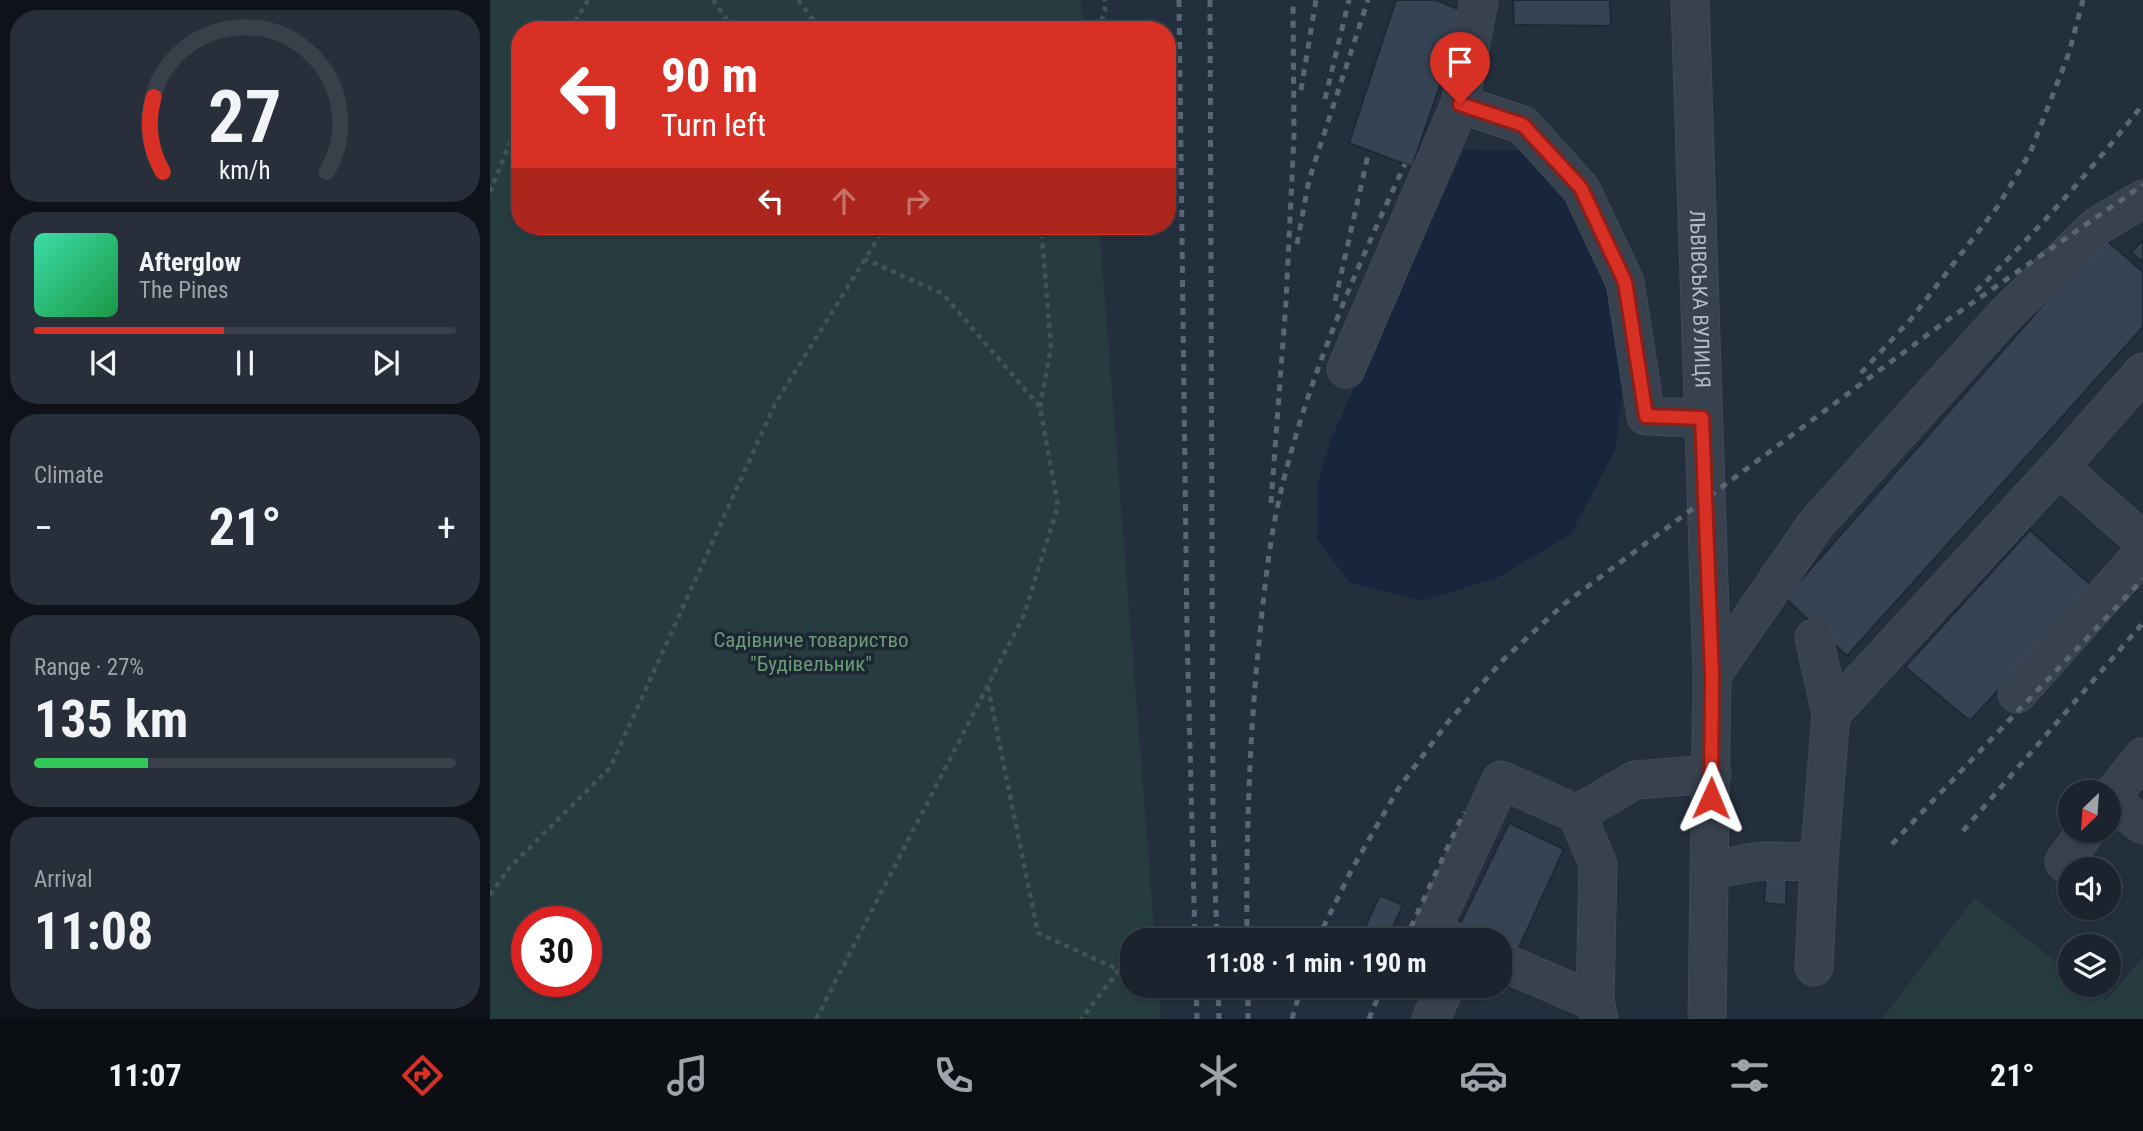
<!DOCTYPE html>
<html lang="en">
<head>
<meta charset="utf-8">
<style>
	body { margin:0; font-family:"Roboto Condensed",sans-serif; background:#282f3a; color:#f1f3f6; height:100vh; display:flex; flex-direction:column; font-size:26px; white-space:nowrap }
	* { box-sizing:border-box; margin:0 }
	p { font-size:23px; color:#a0a4aa }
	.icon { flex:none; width:38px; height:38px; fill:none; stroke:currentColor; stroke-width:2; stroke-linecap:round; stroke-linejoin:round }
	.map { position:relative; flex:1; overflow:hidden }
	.sheet { display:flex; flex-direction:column; gap:10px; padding:10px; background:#0f1319; width:490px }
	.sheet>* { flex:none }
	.hud { position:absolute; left:21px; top:21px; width:665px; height:214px; border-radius:28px; box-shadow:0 2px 5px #0004,0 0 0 2px #39404a; background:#d93025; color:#fff; overflow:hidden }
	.needle { width:46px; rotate:205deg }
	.tools { position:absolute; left:1568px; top:780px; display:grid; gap:14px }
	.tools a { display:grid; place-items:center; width:63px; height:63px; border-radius:50%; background:#1b232e; box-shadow:0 2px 5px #0004,0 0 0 2px #39404a; font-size:35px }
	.speed { position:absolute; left:21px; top:906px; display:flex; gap:14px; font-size:35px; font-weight:700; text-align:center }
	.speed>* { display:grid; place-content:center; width:91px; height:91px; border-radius:50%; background:#1b232e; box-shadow:0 2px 5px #0004,0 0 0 2px #39404a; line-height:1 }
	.speed .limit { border:10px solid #d22; background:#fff; color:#111 }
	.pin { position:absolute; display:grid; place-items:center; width:60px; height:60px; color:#fff; margin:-72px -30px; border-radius:50% 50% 50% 0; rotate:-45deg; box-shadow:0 0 7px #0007 }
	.pin .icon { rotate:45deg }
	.me { position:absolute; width:77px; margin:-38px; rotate:1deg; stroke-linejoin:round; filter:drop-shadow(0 0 5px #0008) }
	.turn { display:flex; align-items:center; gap:24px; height:147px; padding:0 35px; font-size:32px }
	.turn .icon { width:91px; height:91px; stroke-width:2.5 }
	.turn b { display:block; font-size:49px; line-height:60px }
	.lanes { display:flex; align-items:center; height:66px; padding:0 35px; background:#0003; justify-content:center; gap:35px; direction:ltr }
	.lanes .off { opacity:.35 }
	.big { font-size:52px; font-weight:700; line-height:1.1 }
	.sheet .tile { flex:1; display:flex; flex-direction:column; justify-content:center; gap:10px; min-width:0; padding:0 24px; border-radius:28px; background:#282f3a }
	.sheet .dial { align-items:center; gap:0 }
	.dial svg { height:182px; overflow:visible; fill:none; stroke:#39404a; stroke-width:7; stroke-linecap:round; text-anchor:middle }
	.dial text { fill:#f1f3f6; stroke:none }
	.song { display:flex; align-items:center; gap:21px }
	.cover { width:84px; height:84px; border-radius:10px; background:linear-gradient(135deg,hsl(160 70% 55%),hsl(140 70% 35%)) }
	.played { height:7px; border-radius:4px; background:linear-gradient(90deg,#d93025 45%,#39404a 45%) }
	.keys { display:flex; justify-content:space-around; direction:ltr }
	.heat { display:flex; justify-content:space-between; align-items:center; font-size:38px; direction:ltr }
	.charge { height:10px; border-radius:5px; background:linear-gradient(90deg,#34c759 27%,#39404a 0) }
	.trip { position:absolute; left:630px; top:928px; width:392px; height:70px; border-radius:28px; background:#1b232e; box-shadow:0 2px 5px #0004,0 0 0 2px #39404a; font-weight:700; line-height:70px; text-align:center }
	.tab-bar { display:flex; height:112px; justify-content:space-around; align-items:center; background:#0b0e12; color:#a0a4aa }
	.tab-bar .icon { width:49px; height:49px }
	.tab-bar .active { color:#d93025 }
	.tab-bar b { font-size:32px; color:#f1f3f6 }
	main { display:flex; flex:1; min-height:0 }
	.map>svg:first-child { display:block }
	.green { fill:#263c3f; fill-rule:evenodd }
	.water { fill:#17263c }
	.building { fill:#364354; stroke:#1f2835; stroke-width:2 }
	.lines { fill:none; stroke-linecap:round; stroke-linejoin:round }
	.minor-casing { stroke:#414a57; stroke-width:39 }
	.path { stroke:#3f5557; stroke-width:4.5; stroke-dasharray:5 5; stroke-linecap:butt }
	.minor { stroke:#38414e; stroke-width:37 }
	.rail { stroke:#5a6575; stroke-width:5; stroke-dasharray:7 7; stroke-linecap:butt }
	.route-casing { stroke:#8d1f18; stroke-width:18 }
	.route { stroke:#d93025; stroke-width:12 }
	.labels { text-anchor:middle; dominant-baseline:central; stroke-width:7; stroke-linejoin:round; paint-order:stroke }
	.street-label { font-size:21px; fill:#b4bcc9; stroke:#1d2633 }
	.park-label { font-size:21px; fill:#6b9a76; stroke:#1d2633 }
</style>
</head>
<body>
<main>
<section class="sheet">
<div class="tile dial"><svg viewBox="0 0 100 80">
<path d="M14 69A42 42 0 1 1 86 69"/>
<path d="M14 69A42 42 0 0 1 10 36" stroke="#d93025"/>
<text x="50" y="56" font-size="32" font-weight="700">27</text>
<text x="50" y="72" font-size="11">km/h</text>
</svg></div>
<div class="tile">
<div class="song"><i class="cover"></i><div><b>Afterglow</b><p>The Pines</p></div></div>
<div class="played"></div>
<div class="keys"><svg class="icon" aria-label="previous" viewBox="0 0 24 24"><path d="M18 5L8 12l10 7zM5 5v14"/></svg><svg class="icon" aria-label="pause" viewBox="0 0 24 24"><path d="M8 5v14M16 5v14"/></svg><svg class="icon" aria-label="next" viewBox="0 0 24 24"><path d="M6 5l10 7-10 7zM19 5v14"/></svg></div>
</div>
<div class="tile"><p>Climate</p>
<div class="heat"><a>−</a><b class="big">21°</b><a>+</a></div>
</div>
<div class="tile"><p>Range · 27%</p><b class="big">135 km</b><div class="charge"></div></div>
<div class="tile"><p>Arrival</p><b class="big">11:08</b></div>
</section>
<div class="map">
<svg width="1653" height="1019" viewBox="0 0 1653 1019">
	<rect width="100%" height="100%" fill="#242f3e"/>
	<path class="green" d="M0,0H591L593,30H30V226H609L665,940H642V985H668L671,1019H0ZM37,922H96V982H37Z
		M1484,898L1580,972V985H1598L1616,1000L1653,957V1019H1392Z"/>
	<path class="water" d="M974,150L1038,151L1093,213L1125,289L1134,375L1126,448L1081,534L1007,578L931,601L859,582L827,539V485L841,439Z"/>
	<path class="building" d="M906,0H946L975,12L922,167L859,143Z
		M1023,0H1120L1121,26L1024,25Z
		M1613,237L1653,272V327L1357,656L1295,598Z
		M1653,240V262L1641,252Z
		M1540,530L1603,587L1480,721L1415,667Z
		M1019,823L1074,849L1027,952L1010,943V940H1002L970,924Z
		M1276,873L1297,874L1296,905L1274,903Z
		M890,895L913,905L897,940H869Z"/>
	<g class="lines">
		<defs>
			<g id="minor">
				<path id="s1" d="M1200,0L1222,675L1217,1019"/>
				<path d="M970,104L989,0"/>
				<path d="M856,369L970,104L1033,125L1091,189L1135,282L1156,416L1212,418"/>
				<path d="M1569,467L1653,372"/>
				<path d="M1324,638L1341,714"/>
				<path d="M1222,675L1326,524L1514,316L1607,226L1653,199"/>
				<path d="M1527,694L1653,553"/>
				<path d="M1619,799L1653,757"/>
				<path d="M1619,799L1653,825"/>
				<path d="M1087,814L1145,780L1222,774"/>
				<path d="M1574,862L1596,831"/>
				<path d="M1220,870L1270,861L1329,862L1341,714L1569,467L1653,541"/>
				<path d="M961,940L941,931L1011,780L1087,814L1108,864L1105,1002L1109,1019"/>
				<path d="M1010,961L1105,1002"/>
				<path d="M1324,967L1329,862"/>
				<path d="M941,1019L956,985"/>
			</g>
		</defs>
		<use href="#minor" class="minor-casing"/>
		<path class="path" d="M223,0L244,30
			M308,0L331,30
			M80,30L98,0
			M608,30L615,11V0
			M0,192L30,118
			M390,235L399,226
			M550,407L561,347L551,226
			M498,687L548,933L629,970L591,1019
			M0,895L20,867L120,768L285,404L390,235L383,226
			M326,1019L534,615L568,506L550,407L453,294L375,259"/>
		<use href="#minor" class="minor"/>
		<path class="rail" d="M689,0L697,632L705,940
			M720,0L723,826L727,940
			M811,90L826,0
			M835,99L859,0
			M807,244L819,180L878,0
			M1486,291C1546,232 1601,171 1653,104
			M845,301L879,151
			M1371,373L1421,319L1508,206L1540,153L1579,53L1593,0
			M781,503L796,302L804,136L803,0
			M1473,831L1653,623
			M1402,844L1653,579
			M757,940C756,841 759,742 769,643C774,592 779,541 791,491C818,377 866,270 915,164
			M827,940L862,869L908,789L958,722L1014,659L1074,604L1456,321L1653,185
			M915,940L974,812
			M706,985L707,1019
			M728,985L729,1019
			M758,985V1019
			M802,1019L812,985
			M879,1019L893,985"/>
	</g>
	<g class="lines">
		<defs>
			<path id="route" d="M970,104L1033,125L1091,188L1135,282L1156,416L1212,418L1222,675L1221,798"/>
		</defs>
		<use href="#route" class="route-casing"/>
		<use href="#route" class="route"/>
	</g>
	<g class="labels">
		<g class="street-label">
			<text stroke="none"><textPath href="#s1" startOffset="299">ЛЬВІВСЬКА ВУЛИЦЯ</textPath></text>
		</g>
		<g class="park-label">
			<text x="321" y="640">Садівниче товариство<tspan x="321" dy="24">"Будівельник"</tspan></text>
		</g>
	</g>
</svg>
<div class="tools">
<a><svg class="needle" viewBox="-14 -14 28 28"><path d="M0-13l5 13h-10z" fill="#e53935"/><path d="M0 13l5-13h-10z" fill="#a0a4aa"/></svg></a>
<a><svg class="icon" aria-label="sound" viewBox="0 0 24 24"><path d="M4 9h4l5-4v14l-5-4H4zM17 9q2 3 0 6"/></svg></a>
<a><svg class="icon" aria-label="layers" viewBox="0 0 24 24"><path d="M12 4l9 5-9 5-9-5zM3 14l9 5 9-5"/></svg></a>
</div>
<div class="speed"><div class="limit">30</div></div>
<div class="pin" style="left:970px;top:104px;background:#d93025"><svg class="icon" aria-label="arrive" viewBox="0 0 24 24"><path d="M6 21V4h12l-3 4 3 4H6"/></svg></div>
<svg class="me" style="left:1221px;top:798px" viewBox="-20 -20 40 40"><path d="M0-17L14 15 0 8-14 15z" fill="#d93025" stroke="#fff" stroke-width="4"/></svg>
<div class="trip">11:08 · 1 min · 190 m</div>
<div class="hud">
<div class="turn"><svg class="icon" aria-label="left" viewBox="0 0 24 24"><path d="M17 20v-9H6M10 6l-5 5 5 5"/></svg><div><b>90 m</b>Turn left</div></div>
<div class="lanes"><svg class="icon" aria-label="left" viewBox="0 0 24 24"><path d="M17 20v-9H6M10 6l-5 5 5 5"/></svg><svg class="icon off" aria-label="ahead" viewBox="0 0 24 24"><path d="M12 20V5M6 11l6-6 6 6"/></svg><svg class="icon off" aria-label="right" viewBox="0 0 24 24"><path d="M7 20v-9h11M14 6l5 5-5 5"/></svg></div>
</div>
</div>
</main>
<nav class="tab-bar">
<b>11:07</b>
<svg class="icon active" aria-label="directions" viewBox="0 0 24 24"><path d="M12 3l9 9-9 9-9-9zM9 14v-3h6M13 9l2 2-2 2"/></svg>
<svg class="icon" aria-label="music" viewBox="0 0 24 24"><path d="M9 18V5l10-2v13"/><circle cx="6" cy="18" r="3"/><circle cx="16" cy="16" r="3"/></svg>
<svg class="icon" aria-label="phone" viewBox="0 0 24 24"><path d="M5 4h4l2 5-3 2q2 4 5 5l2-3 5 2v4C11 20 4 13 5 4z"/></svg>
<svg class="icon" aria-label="climate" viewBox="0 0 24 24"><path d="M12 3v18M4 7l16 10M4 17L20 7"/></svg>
<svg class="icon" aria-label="car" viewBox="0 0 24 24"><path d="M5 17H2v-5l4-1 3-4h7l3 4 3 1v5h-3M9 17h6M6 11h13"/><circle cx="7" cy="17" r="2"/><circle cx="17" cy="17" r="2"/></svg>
<svg class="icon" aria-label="filters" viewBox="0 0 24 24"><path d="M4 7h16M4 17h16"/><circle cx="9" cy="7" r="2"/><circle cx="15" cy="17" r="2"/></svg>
<b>21°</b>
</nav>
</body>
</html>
